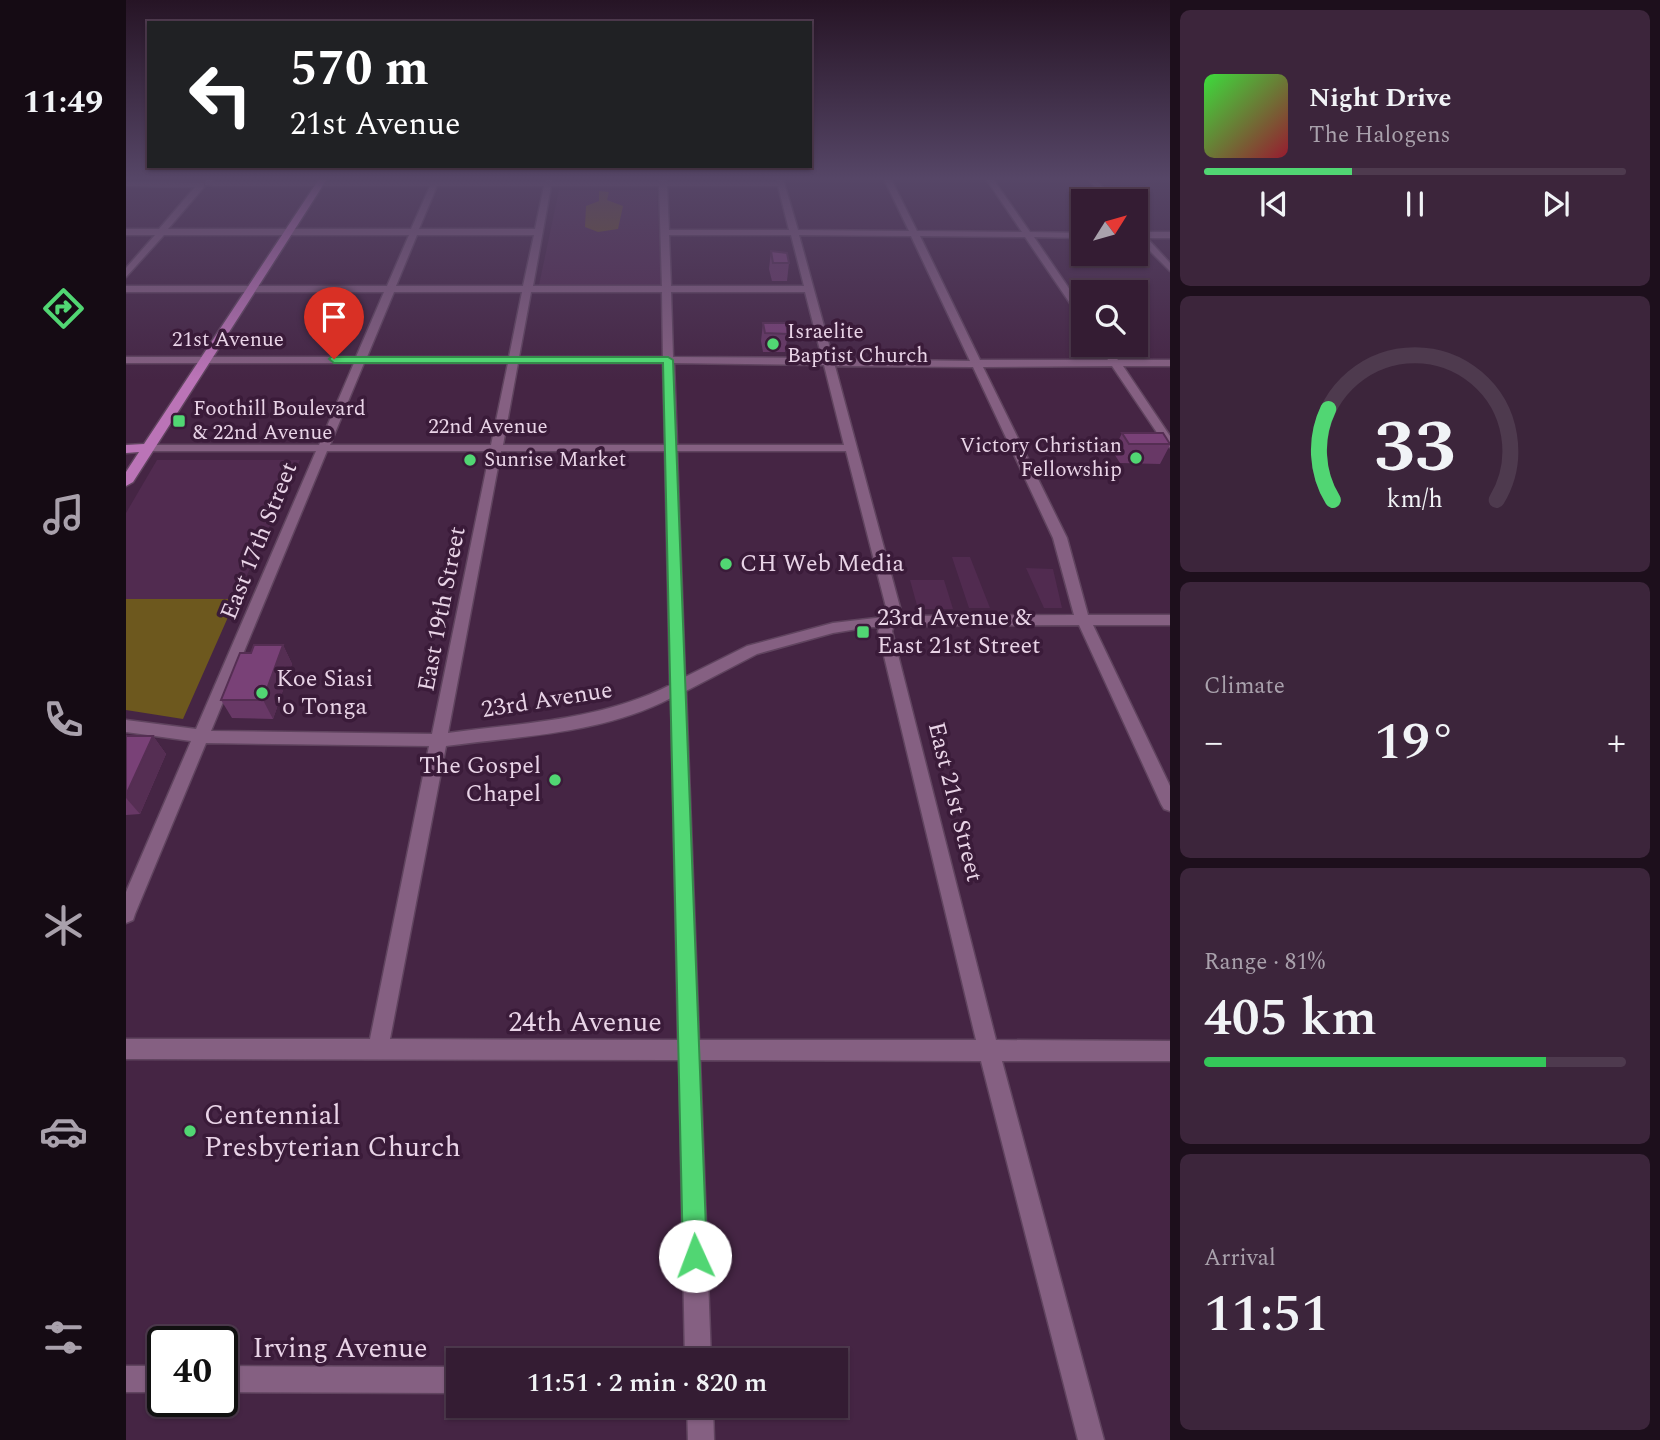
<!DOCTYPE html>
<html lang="en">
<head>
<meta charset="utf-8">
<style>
	body { margin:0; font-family:Spectral,serif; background:#3c253b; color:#f1f3f6; height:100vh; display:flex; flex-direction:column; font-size:26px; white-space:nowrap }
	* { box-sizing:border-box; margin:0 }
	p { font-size:23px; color:#a9a1ac }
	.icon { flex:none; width:38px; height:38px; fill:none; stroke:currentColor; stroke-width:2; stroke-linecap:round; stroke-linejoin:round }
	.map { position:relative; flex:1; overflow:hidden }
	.drawer { display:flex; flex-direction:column; gap:10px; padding:10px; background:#1d0f1c; width:490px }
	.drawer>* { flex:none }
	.hud { position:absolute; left:21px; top:21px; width:665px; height:147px; border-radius:0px; box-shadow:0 2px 5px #0004,0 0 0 2px #4e3a4e; background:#202124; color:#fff; overflow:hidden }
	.needle { width:46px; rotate:53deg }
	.buttons { position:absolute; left:945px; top:189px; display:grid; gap:14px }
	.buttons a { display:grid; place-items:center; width:77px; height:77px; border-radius:0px; background:#341c33; box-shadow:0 2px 5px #0004,0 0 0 2px #4e3a4e; font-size:35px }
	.speed { position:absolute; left:21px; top:1326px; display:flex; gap:14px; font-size:35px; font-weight:700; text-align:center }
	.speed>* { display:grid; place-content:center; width:91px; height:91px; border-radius:50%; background:#341c33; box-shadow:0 2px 5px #0004,0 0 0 2px #4e3a4e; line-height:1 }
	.speed .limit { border:4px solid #111; border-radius:10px; background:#fff; color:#111 }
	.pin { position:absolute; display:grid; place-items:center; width:60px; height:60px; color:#fff; margin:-72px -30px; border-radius:50% 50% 50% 0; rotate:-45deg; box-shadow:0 0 7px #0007 }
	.pin .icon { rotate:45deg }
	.me { position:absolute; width:77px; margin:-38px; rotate:358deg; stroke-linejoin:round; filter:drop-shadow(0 0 5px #0008) }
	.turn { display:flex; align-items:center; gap:24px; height:147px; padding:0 28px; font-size:32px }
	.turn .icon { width:91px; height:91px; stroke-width:2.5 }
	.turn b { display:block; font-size:49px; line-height:60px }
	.big { font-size:52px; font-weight:600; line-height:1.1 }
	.drawer .tile { flex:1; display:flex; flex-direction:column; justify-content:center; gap:10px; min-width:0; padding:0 24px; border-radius:10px; background:#3c253b }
	.drawer .dial { align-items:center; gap:0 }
	.dial svg { height:182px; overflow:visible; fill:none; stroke:#4e3a4e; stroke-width:7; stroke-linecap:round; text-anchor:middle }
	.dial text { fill:#f1f3f6; stroke:none }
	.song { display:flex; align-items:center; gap:21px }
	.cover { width:84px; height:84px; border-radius:10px; background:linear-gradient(135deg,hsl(120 70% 55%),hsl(350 70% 35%)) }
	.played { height:7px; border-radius:4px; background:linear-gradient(90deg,#51d673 35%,#4e3a4e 35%) }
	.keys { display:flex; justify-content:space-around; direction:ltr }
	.heat { display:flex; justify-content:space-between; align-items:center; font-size:38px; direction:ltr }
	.charge { height:10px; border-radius:5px; background:linear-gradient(90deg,#34c759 81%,#4e3a4e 0) }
	.trip { position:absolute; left:320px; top:1348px; width:402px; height:70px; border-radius:0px; background:#341c33; box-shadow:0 2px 5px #0004,0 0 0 2px #4e3a4e; font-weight:600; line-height:70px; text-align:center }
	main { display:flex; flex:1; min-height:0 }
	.tabs { display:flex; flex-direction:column; width:126px; justify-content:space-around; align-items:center; background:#150b14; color:#a9a1ac }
	.tabs .icon { width:49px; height:49px }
	.tabs .selected { color:#51d673 }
	.tabs b { font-size:32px; color:#f1f3f6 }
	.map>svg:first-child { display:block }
	.built { fill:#512b50 }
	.green { fill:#6d581e }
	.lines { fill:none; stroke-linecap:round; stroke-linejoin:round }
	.minor-casing { stroke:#60445f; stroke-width:3 }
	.major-casing { stroke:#60445f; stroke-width:3 }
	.minor { fill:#856082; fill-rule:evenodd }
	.major { fill:#bb74b7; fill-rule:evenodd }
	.wall { fill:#683866 }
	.shaded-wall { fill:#552e53 }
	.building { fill:#794177; stroke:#552e53; stroke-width:2 }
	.route { fill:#51d673; stroke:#358b4b; stroke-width:2 }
	.poi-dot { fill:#51d673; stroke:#3a1b39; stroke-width:2.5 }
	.labels { text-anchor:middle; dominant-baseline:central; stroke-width:7; stroke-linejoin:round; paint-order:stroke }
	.far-poi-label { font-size:21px; fill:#e9d4e7; stroke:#3a1b39; text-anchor:start }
	.far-street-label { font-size:21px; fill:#e9d4e7; stroke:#3a1b39 }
	.street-label { font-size:24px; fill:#e9d4e7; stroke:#3a1b39 }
	.poi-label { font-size:24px; fill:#e9d4e7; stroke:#3a1b39; text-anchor:start }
	.near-street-label { font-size:28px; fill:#e9d4e7; stroke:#3a1b39 }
	.near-poi-label { font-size:28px; fill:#e9d4e7; stroke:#3a1b39; text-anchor:start }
</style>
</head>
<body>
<main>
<nav class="tabs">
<b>11:49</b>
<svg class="icon selected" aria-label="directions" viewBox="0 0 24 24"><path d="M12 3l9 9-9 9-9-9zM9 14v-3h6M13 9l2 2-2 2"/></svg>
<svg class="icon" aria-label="music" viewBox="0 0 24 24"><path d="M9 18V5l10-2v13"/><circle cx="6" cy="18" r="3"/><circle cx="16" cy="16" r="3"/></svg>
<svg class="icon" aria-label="phone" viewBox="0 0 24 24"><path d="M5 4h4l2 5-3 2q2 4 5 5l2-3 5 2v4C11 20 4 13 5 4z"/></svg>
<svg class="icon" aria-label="climate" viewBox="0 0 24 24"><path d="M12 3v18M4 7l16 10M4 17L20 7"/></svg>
<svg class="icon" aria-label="car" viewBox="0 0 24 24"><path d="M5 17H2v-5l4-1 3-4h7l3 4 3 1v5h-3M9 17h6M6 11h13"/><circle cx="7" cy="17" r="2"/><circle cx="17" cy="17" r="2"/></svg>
<svg class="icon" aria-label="filters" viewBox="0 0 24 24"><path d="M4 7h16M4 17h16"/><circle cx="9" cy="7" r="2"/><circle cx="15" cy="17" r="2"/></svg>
</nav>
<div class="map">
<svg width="1044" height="1440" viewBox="0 0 1044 1440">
	<rect width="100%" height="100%" fill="#452544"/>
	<path class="built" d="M433,190H531L535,285H413Z
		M31,460H174L110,599H0V513Z
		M826,557H844L864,608H843Z
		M900,568L927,569L936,608H918Z
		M784,580H818L827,609H792Z"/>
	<path class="green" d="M473,191L483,192L481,200L497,206L492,229L472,232L459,227L460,206L473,201Z
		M0,599H110L57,719L0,710Z"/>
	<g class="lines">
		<defs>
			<path id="minor" d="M80,179H86L89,182H419L420,179H426V182H533L534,179H540L541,182H651V179H657L672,230L783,231L758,179H765L791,231L896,232L860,179H867L904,232L957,233V238L908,237L957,309V319L954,318L899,237L794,236L854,360H982L972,345H982L992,360H1044V366H997L1044,436V447L1040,446L986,366L857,367L941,538L962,615H1044V625H967L1044,786V811L1038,809L1035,804L953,625L768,626L766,631L870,1040L1044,1041V1061H876L978,1440H952L855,1061L574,1060L585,1360H559L553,1060L0,1059V1039H244L303,746L80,743L9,914L7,920L0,923V892L65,741L0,732V720L70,729L190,451H22L16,448L22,445H193L228,363H0V357H230L258,292H0V286H261L283,235H38L0,277V268L29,235H0V229H33L69,187L0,186V182L78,183V187L42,229H285L304,186H89L79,185ZM311,186H418L409,229H293ZM425,186H533L536,286H407ZM541,186H652L663,230H543ZM291,235H408L397,286H270ZM543,235H665L678,286H545ZM673,235L785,236L844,361L707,359ZM268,292H396L383,357H241ZM405,292H536L537,357H393ZM545,292H679L696,358L547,357ZM238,363H382L365,445H204ZM392,363H537L539,445H377ZM548,363L698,365L718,445H551ZM709,366L847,367L927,538L948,615L773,616L775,611ZM201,451H364L306,734L85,731ZM375,451H539L544,685C475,720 398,723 322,733ZM551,451H720L761,611L758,617L707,623L621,646L559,677ZM744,627H754L752,631L850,1040H573L560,691L631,654L707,633ZM545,698L552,1040L264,1039L320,746C395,736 476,734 545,698Z
				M962,179H969L989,201H981Z
				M1010,227L1017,232H1044V238H1021L1044,263V271L1010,237Z
				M0,1366H37V1392H0Z
				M96,1366L332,1367V1393L96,1392Z
				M561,1405H587L588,1440H562Z"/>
			<path id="major" d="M193,179H201L7,482L0,486V472L13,452L0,453V445L18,444Z"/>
		</defs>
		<use href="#minor" class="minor-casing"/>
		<use href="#major" class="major-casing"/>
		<use href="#minor" class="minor"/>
		<use href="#major" class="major"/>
	</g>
	<path class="wall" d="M645,251L663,263L661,281H646L643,269Z
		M637,323L662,334L659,352H637L635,341Z
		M996,433L1044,444V445L1034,464L994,463L987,452Z
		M157,645L166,664L147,719L106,718L95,700L125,653Z
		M0,736H27L40,754L14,814L0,815Z"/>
	<path class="shaded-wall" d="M157,645L166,664L147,719L137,700Z
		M27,736L40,754L14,814L0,798V795Z"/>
	<path class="building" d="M645,251L661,253L663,263H647Z
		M637,323H660L662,334L639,333Z
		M996,433H1037L1044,444H1003Z
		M128,645H157L137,700H95L114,653H125Z
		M0,736H27L0,795Z"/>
	<linearGradient id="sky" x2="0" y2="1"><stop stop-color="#261425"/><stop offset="0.47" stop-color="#564667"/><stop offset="1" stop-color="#564667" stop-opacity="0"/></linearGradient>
	<rect width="1044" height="380" fill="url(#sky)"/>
	<path class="route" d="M205,357H542L547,360L581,1256L577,1265L569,1268L560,1265L557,1256L537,363H208L203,359Z"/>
	<g class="poi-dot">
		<circle cx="647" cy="344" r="7"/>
		<rect x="46" y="414" width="14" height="14" rx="3.5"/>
		<circle cx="1010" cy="458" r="7"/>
		<circle cx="344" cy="460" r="7"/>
		<circle cx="600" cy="564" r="7"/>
		<rect x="730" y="625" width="14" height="14" rx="3.5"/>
		<circle cx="136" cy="693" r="7"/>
		<circle cx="429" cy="780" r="7"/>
		<circle cx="64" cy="1131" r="7"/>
	</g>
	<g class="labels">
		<g class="far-poi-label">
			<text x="661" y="332">Israelite<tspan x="661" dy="24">Baptist Church</tspan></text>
			<text x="67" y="409">Foothill Boulevard<tspan x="67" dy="24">&amp; 22nd Avenue</tspan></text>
			<text x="996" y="446" text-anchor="end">Victory Christian<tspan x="996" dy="24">Fellowship</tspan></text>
			<text x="358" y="460">Sunrise Market</text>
		</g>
		<g class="far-street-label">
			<text x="102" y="340">21st Avenue</text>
			<text x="362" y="427">22nd Avenue</text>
		</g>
		<g class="street-label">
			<text transform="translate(133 541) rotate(-68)">East 17th Street</text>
			<text transform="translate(316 609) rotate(-79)">East 19th Street</text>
			<text transform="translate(421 700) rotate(-9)">23rd Avenue</text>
			<text transform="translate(829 802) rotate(76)">East 21st Street</text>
		</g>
		<g class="poi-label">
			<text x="614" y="564">CH Web Media</text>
			<text x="751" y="618">23rd Avenue &amp;<tspan x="751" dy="28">East 21st Street</tspan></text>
			<text x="150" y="679">Koe Siasi<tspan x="150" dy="28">'o Tonga</tspan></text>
			<text x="415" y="766" text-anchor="end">The Gospel<tspan x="415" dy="28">Chapel</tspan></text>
		</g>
		<g class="near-street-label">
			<text x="459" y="1022">24th Avenue</text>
			<text x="214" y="1348">Irving Avenue</text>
		</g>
		<g class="near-poi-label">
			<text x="78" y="1115">Centennial<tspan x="78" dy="32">Presbyterian Church</tspan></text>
		</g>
	</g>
</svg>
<div class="buttons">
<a><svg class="needle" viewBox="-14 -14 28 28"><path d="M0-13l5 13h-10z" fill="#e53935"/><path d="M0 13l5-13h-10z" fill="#a9a1ac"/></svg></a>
<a><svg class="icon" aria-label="search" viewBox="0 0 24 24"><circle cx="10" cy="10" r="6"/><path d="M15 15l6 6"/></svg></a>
</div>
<div class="speed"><div class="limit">40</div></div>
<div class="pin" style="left:208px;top:359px;background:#d93025"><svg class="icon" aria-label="arrive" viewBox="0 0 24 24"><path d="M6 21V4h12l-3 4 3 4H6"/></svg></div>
<svg class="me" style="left:569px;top:1256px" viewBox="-20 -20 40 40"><circle r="19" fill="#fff"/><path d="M0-13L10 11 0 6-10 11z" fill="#51d673"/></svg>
<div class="trip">11:51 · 2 min · 820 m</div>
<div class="hud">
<div class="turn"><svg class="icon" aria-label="left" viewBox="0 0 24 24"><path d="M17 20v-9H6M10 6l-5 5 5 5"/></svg><div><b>570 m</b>21st Avenue</div></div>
</div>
</div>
<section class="drawer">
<div class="tile">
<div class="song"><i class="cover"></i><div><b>Night Drive</b><p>The Halogens</p></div></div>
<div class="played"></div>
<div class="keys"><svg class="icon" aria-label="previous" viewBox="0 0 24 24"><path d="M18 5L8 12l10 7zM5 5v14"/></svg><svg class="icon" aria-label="pause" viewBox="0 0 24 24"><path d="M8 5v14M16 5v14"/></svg><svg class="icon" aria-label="next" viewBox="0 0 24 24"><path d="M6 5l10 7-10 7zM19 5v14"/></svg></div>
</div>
<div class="tile dial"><svg viewBox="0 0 100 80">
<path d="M14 69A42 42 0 1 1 86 69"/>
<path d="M14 69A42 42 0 0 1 12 29" stroke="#51d673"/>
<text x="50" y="56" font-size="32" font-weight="700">33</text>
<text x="50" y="72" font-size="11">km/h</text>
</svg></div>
<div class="tile"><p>Climate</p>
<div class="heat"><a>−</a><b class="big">19°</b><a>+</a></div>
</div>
<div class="tile"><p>Range · 81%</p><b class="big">405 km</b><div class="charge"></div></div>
<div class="tile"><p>Arrival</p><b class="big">11:51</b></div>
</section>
</main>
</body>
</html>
